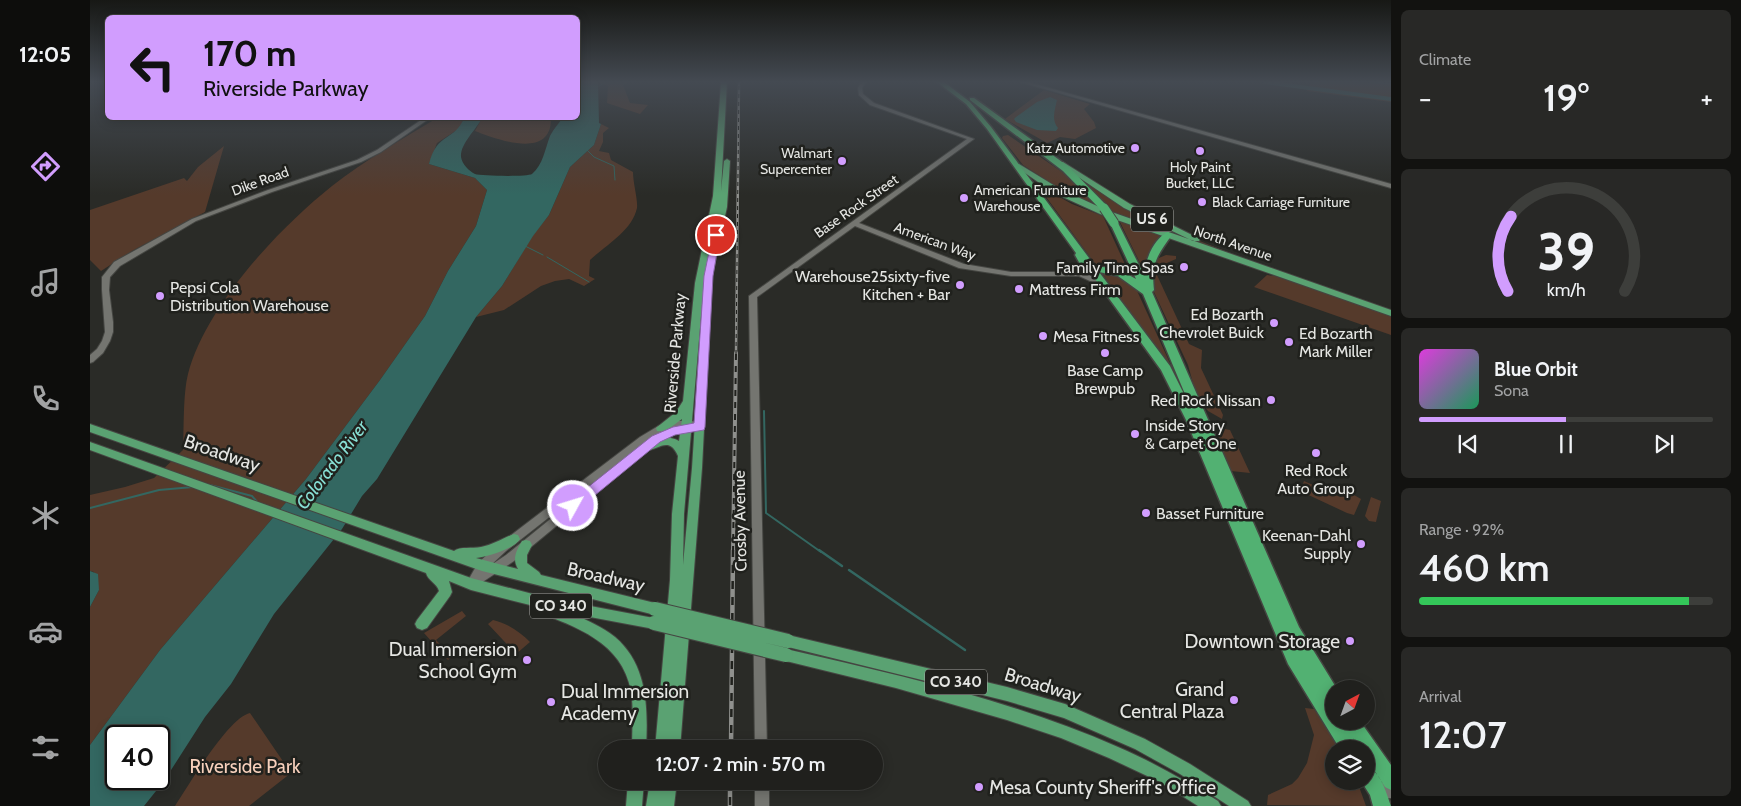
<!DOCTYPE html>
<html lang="en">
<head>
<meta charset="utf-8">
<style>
	body { margin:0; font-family:Cabin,sans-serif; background:#282826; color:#f1f3f6; height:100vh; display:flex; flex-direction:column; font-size:19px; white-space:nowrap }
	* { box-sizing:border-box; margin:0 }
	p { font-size:16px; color:#a2a3a4 }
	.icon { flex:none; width:28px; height:28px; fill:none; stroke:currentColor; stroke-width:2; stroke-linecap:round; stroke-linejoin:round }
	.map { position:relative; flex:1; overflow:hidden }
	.drawer { display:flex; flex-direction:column; gap:10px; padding:10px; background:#121210; width:350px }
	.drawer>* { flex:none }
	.top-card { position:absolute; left:15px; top:15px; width:475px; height:105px; border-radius:8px; box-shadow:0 2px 12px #0003,0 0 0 1px #3d3e3b; background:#d19dfe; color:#111; overflow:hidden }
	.needle { width:32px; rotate:41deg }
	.buttons { position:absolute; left:1235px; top:680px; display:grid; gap:10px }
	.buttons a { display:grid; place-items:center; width:50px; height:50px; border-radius:50%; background:#20201d; box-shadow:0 2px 12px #0003,0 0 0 1px #3d3e3b; font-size:25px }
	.speed { position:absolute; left:15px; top:725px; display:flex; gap:10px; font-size:25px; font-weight:700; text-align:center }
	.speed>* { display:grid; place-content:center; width:65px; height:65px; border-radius:50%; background:#20201d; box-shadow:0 2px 12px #0003,0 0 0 1px #3d3e3b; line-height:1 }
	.speed .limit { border:2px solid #111; border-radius:8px; background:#fff; color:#111 }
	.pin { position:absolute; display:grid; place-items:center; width:42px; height:42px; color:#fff; margin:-21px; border:2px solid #fff; border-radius:50%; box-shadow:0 1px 5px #0007 }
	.me { position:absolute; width:55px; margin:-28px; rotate:51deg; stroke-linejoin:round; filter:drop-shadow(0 0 4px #0008) }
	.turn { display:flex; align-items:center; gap:18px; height:105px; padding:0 15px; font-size:22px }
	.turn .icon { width:65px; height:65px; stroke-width:2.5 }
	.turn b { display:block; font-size:35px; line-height:42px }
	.big { font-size:38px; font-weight:600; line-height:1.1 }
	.drawer .card { flex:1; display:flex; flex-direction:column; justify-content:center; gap:8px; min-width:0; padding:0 18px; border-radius:8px; background:#282826 }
	.drawer .dial { align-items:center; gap:0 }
	.dial svg { height:130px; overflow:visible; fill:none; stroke:#3d3e3b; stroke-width:7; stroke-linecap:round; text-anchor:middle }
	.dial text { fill:#f1f3f6; stroke:none }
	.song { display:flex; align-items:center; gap:15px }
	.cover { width:60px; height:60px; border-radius:8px; background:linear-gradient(135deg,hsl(300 70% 55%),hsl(150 70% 35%)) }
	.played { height:5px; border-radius:2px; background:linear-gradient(90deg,#d19dfe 50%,#3d3e3b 50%) }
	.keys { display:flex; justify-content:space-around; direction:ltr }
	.heat { display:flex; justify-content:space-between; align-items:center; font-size:28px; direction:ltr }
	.charge { height:8px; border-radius:4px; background:linear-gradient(90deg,#34c759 92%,#3d3e3b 0) }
	.trip { position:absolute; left:508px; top:740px; width:285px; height:50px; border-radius:25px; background:#20201d; box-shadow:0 2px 12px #0003,0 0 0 1px #3d3e3b; font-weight:600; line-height:50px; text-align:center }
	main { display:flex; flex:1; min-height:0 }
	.tabs { display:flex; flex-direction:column; width:90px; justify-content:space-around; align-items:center; background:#0d0d0c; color:#a2a3a4 }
	.tabs .icon { width:35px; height:35px }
	.tabs .selected { color:#d19dfe }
	.tabs b { font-size:22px; color:#f1f3f6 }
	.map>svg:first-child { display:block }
	.green { fill:#553a2b }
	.water { fill:#336761; fill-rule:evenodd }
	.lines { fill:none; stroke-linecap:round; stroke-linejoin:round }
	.stream-far2 { stroke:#336761; stroke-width:1 }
	.stream-far1 { stroke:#336761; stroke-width:2 }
	.stream { stroke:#336761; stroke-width:2.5 }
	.canal { stroke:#336761; stroke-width:4 }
	.tertiary-casing { stroke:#454642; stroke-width:2 }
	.secondary-casing { stroke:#454642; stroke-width:2 }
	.primary-casing { stroke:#454642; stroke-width:2 }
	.trunk-casing { stroke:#454642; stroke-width:3 }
	.tertiary { fill:#747570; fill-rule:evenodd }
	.secondary { fill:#747570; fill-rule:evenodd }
	.primary { fill:#5aa272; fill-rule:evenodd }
	.trunk { fill:#52b172; fill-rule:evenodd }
	.rail-far2-casing { stroke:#8f908d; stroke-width:2.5 }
	.rail-far1-casing { stroke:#8f908d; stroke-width:4 }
	.rail-casing { stroke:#8f908d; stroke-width:4.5 }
	.rail-far2 { stroke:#20211d; stroke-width:1; stroke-dasharray:4; stroke-linecap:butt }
	.rail-far1 { stroke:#20211d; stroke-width:2; stroke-dasharray:6; stroke-linecap:butt }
	.rail { stroke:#20211d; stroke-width:2.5; stroke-dasharray:8; stroke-linecap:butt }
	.primary-bridge-casing { stroke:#454642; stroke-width:16; stroke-linecap:butt }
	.trunk-bridge-casing { stroke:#454642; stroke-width:11; stroke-linecap:butt }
	.primary-bridge { stroke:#5aa272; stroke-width:14 }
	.trunk-bridge { stroke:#52b172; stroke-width:9 }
	.route { fill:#d19dfe; stroke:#8866a5 }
	.poi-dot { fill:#d19dfe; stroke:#20211d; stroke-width:2 }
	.labels { text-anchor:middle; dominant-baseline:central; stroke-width:5; stroke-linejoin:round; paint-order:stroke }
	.far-poi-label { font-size:14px; fill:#e5e6e3; stroke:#20211d; text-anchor:end }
	.far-street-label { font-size:14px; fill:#e5e6e3; stroke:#20211d }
	.shield { fill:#20211d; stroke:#aaaba8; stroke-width:1 }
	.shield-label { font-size:15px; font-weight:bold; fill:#e5e6e3 }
	.poi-label { font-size:16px; fill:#e5e6e3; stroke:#20211d; text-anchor:start }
	.street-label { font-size:16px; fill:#e5e6e3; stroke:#20211d }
	.water-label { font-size:18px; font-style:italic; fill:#88e0d5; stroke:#20211d }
	.near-street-label { font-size:19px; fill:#e5e6e3; stroke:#20211d }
	.near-poi-label { font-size:19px; fill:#e5e6e3; stroke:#20211d; text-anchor:end }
	.near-park-label { font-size:19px; fill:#f7d0bc; stroke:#20211d }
</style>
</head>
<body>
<main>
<nav class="tabs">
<b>12:05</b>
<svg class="icon selected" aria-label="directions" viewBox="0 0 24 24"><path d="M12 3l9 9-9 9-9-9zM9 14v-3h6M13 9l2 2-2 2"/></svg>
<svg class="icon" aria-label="music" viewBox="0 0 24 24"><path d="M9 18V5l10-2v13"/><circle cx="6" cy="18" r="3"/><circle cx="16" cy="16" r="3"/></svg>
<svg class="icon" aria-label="phone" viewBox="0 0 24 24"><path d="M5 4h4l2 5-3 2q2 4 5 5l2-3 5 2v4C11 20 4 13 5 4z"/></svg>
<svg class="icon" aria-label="climate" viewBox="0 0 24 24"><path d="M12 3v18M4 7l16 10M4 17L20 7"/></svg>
<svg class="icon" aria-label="car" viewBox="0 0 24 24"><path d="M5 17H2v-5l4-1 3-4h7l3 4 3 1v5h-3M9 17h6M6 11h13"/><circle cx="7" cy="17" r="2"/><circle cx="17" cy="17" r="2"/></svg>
<svg class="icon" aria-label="filters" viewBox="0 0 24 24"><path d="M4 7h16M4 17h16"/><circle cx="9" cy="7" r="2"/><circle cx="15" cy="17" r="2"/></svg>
</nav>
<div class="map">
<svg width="1301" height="806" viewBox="0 0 1301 806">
	<rect width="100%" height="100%" fill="#2a2b27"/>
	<path class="green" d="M508,82H539L533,85L540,103L558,105L550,114L517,103L518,86Z
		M1221,82L1301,83V102L1217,91Z
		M954,90L1000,104L994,109L1004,122L1006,128L985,139L970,137L957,143L915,119Z
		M347,118H374L370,128L347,143L339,164L385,178L397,190L386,226L358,271L335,316L290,380L216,479L70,650L0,745V607L9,590L4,572L0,571V495L35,487L64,478L93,450C94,428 93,394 98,374C116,306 188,229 242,186C274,161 312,139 347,118Z
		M392,118H461C462,161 406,139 385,131Z
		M511,124L519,128L513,133V142L509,151L519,153L521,160L543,172C543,183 548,200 547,208C542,231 516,245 500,260L499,276L505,279L494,286L479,279L465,281L451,286L414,310L386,317L412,286L443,235L459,215L480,167L504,145Z
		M918,135L981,178L1005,206L974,192L933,165L912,138L913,136Z
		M134,146L115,212L42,251L11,271L0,260V210L94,178L97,181L108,167Z
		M993,179L1102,238L1153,258L1023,214Z
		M955,189L982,204L1013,216L1084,372L951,190Z
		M1029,220L1072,236L1060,251L1056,262L1050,263Z
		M1076,255L1086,256V259L1072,265L1066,273L1099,344L1112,350L1111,368L1133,415L1132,419L1118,411L1106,394L1098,365L1064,292L1061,284L1064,260Z
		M1177,275L1185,276L1301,316V335L1164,287Z
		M1130,428L1140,430L1160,473L1141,471L1127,439L1126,434Z
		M1214,481L1250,497L1264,495L1271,499L1264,515L1257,513L1210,491Z
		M1281,497L1291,501L1286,522L1279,521L1275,516Z
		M372,611L376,616L346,640L362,657L358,660L334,633Z
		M403,620C417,623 430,632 440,642L426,654L398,624Z
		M1215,708L1224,709L1251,749H1244V781H1267L1276,806L1177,805L1178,795L1202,784L1208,778L1217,763L1224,735Z
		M160,713L201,773L159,806H85C98,786 139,717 160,713Z"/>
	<path class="water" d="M488,82H508L509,123L511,124L504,145L480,167L459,215L443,236L412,286L386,317L287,479L272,496L252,529L184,614L141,684L115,717L74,781L54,806H0V745L70,650L216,479L290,380L335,316L358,271L386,226L397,190L385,178L339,164C347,132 365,141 374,118H392C386,130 370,144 371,157C372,164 379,171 385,174C391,176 437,177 442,174C453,165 455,149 460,136C462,132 469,122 473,118H488ZM26,736H69V779H26Z
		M960,97L967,100C965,109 961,120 968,128L966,131L947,130L926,122L924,119L926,117L947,102Z
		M0,571L8,574L9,590L0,607Z"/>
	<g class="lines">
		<path class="stream-far2" d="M1283,82L1301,84
			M509,86L516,82
			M496,149L504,157L524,166L525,180
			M435,246L453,255
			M457,257L499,282"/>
		<path class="stream-far1" d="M674,411L676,513L731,552
			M120,485L162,496L168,503
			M0,508L69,490L103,487"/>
		<path class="stream" d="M729,550L752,566
			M759,570L875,650"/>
		<path class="canal" d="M1175,82L1301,99"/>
		<defs>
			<path id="tertiary" d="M771,82H776L772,88L773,94L784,103L884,139L769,223L874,264L921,272H990L1006,277L1019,287L1015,289L1000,281L989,276H921L869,268L765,226L667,297L677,749H665L659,296L877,139L780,105L769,95L768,88Z
				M930,82H938L1301,184V188Z
				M334,118H340L291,152L271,162L182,192L106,221L30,266L20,277L19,290L23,322V332L20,341L13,353L3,362L0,363V355L7,349L12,341L15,332L12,290V277L24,262L102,219L178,190L267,160L287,150Z
				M587,421H602L612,425L614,427L612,429H605L601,432L585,434L569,441L424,561L385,587L381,589L377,587L376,584L388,563L408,545L550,437L570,425ZM559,439L416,555L401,565L416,551Z
				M665,781H679V806H665Z"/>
			<path id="secondary" d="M1301,782V798L1287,799L1282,796L1279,791L1282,786L1287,783Z"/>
			<path id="primary" d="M631,82H637L631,191L634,161L637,159L640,161L637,207L622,276L612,468L590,749H565L580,580L582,514L588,456C578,433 566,454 552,450L551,447C559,436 578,435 589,441L592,419C585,424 576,433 567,431L566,428L586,412L593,401L605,283L623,196ZM614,281L602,468L593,565L594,514Z
				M969,162H973L1040,204L1110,239L1109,241H1103L1034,208L969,164Z
				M925,164H929L970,189L1016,210L1301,310V316L1010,214L964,193L925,166Z
				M0,424L364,551C370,546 382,549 391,547C403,545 413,538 424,534L428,535L430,539C424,549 397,557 386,558L428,569C422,559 426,551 432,541L436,540L440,541L442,545L437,555V563L449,572L451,575L565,603L570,605L571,609L570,613L565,615L392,571L0,432Z
				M0,442L381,578L458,598L569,619L571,623L569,627L564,629L484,614C498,621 513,627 525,637C558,665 558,709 556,749H542C542,730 544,710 541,691C532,642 486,627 445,611L444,606L381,590L359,581L362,592L360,596L337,628L332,630L327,628L325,624L327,620L349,591C347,583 338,581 336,573L0,450Z
				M698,635L917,687L975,704L1055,739L1100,764L1158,801L1161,806H1139L1090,774L1045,749L974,718L917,701L698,647L693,645L691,641L693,637Z
				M696,649C808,675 922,700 1028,747C1063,762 1096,781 1128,801L1131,806H1108L1070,782L1019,758L971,738L917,720L806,688L696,661L691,660L689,655L691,650Z
				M538,781H554L552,806H536Z
				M560,781H587L584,806H556Z"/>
			<path id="trunk" d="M847,82H854L880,102L901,127L1005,266L1028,269L1046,279L1020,223L1021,221L1024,220L1028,223L1054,275C1055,260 1064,238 1078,232L1082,235C1067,255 1061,264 1064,290L1062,292L1209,627L1247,689H1244V707L1242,706L1244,709V721H1270L1301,765V790L1295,787L1276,757V749H1270L1263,738L1268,749H1250L1198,664L1096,420L1071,370L997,268L988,272H982V268L990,264L985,255L986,253L897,129L876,104ZM1009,272L1028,276L1053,294L1100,406L1080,366Z
				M880,98H884L979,167L1017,206V210H1011L973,171L880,100Z
				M1276,766C1291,772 1296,792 1301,806H1283L1280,795L1271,781H1276Z"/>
		</defs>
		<use href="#tertiary" class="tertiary-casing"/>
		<use href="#secondary" class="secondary-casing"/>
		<use href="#primary" class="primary-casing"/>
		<use href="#trunk" class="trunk-casing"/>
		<use href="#tertiary" class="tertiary"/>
		<use href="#secondary" class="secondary"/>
		<use href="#primary" class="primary"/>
		<use href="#trunk" class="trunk"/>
		<defs>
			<path id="rail-far2" d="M646,354L649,82"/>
			<path id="rail-far1" d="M643,552L646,353"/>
			<path id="rail" d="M641,749L643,550
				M640,781V806"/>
		</defs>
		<use href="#rail-far2" class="rail-far2-casing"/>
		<use href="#rail-far1" class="rail-far1-casing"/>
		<use href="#rail" class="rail-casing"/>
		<use href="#rail-far2" class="rail-far2"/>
		<use href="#rail-far1" class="rail-far1"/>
		<use href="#rail" class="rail"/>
		<defs>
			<path id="primary-bridge" d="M565,609L698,641
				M564,623L696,655"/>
			<path id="trunk-bridge" d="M1014,208L1024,223"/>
		</defs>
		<use href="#primary-bridge" class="primary-bridge-casing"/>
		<use href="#trunk-bridge" class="trunk-bridge-casing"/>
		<use href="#primary-bridge" class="primary-bridge"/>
		<use href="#trunk-bridge" class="trunk-bridge"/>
	</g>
	<linearGradient id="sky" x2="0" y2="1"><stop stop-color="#171815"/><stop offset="0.42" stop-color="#444a52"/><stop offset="1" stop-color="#444a52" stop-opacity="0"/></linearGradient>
	<rect width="1301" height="195" fill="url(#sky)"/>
	<path class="route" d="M623,233L630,235L623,276L615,427L614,430L585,435L570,442L487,510H478L476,506L478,503L562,436L583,427L604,423L614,276Z"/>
	<g class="poi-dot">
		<circle cx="1045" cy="148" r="5"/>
		<circle cx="1110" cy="151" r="5"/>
		<circle cx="752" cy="161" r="5"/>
		<circle cx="874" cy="198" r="5"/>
		<circle cx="1112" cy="202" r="5"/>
		<circle cx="1094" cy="267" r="5"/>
		<circle cx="870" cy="285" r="5"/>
		<circle cx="929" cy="289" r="5"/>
		<circle cx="70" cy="296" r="5"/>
		<circle cx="1184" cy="323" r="5"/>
		<circle cx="953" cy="336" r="5"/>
		<circle cx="1199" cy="342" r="5"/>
		<circle cx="1015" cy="353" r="5"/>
		<circle cx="1181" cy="400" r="5"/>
		<circle cx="1045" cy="434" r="5"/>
		<circle cx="1226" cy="453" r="5"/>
		<circle cx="1056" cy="513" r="5"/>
		<circle cx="1271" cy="544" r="5"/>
		<circle cx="1260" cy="641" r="5"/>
		<circle cx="437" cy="660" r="5"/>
		<circle cx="1144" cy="700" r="5"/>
		<circle cx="461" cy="702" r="5"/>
		<circle cx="889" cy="787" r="5"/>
	</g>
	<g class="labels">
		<g class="far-poi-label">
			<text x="1035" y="148">Katz Automotive</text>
			<text x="742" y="153">Walmart<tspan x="742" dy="16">Supercenter</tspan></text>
			<text x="1110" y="167" text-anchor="middle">Holy Paint<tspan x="1110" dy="16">Bucket, LLC</tspan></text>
			<text x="884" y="190" text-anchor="start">American Furniture<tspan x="884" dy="16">Warehouse</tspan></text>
			<text x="1122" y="202" text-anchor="start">Black Carriage Furniture</text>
		</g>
		<g class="far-street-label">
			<text transform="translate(170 181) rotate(-20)">Dike Road</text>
			<text transform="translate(766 206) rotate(-35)">Base Rock Street</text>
			<text transform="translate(845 241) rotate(20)">American Way</text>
			<text transform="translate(1143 243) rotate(19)">North Avenue</text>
		</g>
		<g class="shield">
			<rect x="1041" y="206.5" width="42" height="25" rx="4"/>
			<rect x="440" y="593.5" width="62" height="25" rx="4"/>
			<rect x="835" y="669.5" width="62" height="25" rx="4"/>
		</g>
		<g class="shield-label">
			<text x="1062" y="219">US 6</text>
			<text x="471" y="606">CO 340</text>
			<text x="866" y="682">CO 340</text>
		</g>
		<g class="poi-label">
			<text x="1084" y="267" text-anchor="end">Family Time Spas</text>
			<text x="860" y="276" text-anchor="end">Warehouse25sixty-five<tspan x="860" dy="18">Kitchen + Bar</tspan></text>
			<text x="80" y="287">Pepsi Cola<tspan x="80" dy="18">Distribution Warehouse</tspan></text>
			<text x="939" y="289">Mattress Firm</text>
			<text x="1174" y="314" text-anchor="end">Ed Bozarth<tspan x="1174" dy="18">Chevrolet Buick</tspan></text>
			<text x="1209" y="333">Ed Bozarth<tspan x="1209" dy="18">Mark Miller</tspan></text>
			<text x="963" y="336">Mesa Fitness</text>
			<text x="1015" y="370" text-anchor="middle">Base Camp<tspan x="1015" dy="18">Brewpub</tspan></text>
			<text x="1171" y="400" text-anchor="end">Red Rock Nissan</text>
			<text x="1055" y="425">Inside Story<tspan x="1055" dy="18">&amp; Carpet One</tspan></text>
			<text x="1226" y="470" text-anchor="middle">Red Rock<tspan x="1226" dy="18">Auto Group</tspan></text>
			<text x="1066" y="513">Basset Furniture</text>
			<text x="1261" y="535" text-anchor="end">Keenan-Dahl<tspan x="1261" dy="18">Supply</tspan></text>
		</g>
		<g class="street-label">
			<text transform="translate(585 353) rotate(-85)">Riverside Parkway</text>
			<text transform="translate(650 521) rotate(-91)">Crosby Avenue</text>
		</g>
		<g class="water-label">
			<text transform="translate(242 465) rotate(-53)">Colorado River</text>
		</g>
		<g class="near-street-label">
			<text transform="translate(132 453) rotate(19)">Broadway</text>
			<text transform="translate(516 577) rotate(13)">Broadway</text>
			<text transform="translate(953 685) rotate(17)">Broadway</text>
		</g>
		<g class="near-poi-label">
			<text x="1250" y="641">Downtown Storage</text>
			<text x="427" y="649">Dual Immersion<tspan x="427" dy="22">School Gym</tspan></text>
			<text x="1134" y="689">Grand<tspan x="1134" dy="22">Central Plaza</tspan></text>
			<text x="471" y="691" text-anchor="start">Dual Immersion<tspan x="471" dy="22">Academy</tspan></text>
			<text x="899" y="787" text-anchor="start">Mesa County Sheriff's Office</text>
		</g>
		<g class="near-park-label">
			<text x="155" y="766">Riverside Park</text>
		</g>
	</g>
</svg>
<div class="buttons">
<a><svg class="needle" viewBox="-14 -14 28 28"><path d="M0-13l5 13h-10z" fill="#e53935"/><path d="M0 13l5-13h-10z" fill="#a2a3a4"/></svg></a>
<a><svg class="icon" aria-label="layers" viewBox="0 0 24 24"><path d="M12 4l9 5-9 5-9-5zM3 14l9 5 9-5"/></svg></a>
</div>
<div class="speed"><div class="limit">40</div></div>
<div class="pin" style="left:626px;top:235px;background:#d93025"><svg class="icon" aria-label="arrive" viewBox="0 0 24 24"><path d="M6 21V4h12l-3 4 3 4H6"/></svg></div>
<svg class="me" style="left:483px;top:506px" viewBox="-20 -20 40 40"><circle r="17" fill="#d19dfe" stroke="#fff" stroke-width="3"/><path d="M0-11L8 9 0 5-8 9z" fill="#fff"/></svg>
<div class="trip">12:07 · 2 min · 570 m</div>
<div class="top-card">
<div class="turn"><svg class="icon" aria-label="left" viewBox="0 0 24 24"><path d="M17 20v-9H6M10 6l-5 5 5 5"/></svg><div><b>170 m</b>Riverside Parkway</div></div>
</div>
</div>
<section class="drawer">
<div class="card"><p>Climate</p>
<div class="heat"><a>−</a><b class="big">19°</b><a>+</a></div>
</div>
<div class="card dial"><svg viewBox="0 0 100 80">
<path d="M14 69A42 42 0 1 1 86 69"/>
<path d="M14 69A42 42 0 0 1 16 23" stroke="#d19dfe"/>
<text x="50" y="56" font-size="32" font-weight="700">39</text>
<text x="50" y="72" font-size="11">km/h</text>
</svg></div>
<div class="card">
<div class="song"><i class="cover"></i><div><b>Blue Orbit</b><p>Sona</p></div></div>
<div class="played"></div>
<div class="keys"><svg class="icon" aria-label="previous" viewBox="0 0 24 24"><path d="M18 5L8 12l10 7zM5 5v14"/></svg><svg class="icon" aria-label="pause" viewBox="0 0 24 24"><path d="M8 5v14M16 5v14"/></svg><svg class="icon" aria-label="next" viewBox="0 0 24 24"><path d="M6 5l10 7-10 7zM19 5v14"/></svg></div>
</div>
<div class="card"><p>Range · 92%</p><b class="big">460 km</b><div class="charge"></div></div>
<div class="card"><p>Arrival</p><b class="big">12:07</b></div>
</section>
</main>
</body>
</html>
